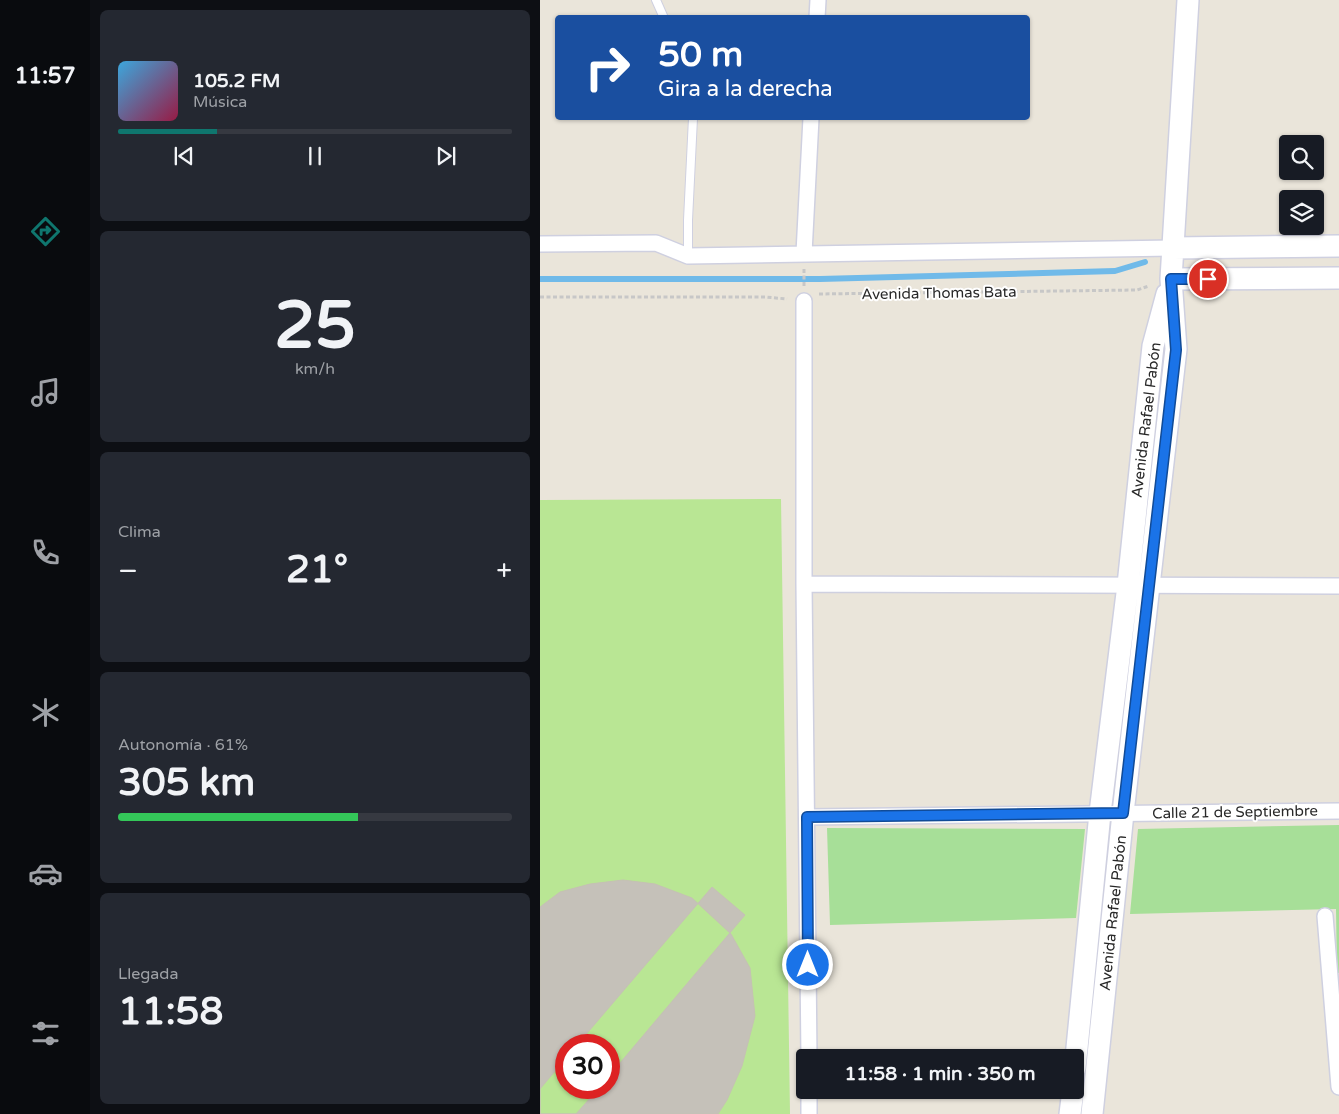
<!DOCTYPE html>
<html lang="es">
<head>
<meta charset="utf-8">
<style>
	body { margin:0; font-family:"Varela Round",sans-serif; background:#242831; color:#f1f3f6; height:100vh; display:flex; flex-direction:column; font-size:19px; white-space:nowrap }
	* { box-sizing:border-box; margin:0 }
	p { font-size:16px; color:#9ea1a6 }
	.icon { flex:none; width:28px; height:28px; fill:none; stroke:currentColor; stroke-width:2; stroke-linecap:round; stroke-linejoin:round }
	.map { position:relative; flex:1; overflow:hidden }
	.side { display:flex; flex-direction:column; gap:10px; padding:10px; background:#0d0f14; width:450px }
	.side>* { flex:none }
	.hud { position:absolute; left:15px; top:15px; width:475px; height:105px; border-radius:5px; box-shadow:0 1px 4px #0004; background:#1a4fa0; color:#fff; overflow:hidden }
	.tools { position:absolute; left:739px; top:135px; display:grid; gap:10px }
	.tools a { display:grid; place-items:center; width:45px; height:45px; border-radius:5px; background:#171b24; box-shadow:0 1px 4px #0004; font-size:25px }
	.speed { position:absolute; left:15px; top:1034px; display:flex; gap:10px; font-size:25px; font-weight:700; text-align:center }
	.speed>* { display:grid; place-content:center; width:65px; height:65px; border-radius:50%; background:#171b24; box-shadow:0 1px 4px #0004; line-height:1 }
	.speed .limit { border:8px solid #d22; background:#fff; color:#111 }
	.pin { position:absolute; display:grid; place-items:center; width:42px; height:42px; color:#fff; margin:-21px; border:2px solid #fff; border-radius:50%; box-shadow:0 1px 5px #0007 }
	.me { position:absolute; width:55px; margin:-28px; rotate:0deg; stroke-linejoin:round; filter:drop-shadow(0 0 4px #0008) }
	.turn { display:flex; align-items:center; gap:18px; height:105px; padding:0 20px; font-size:22px }
	.turn .icon { width:65px; height:65px; stroke-width:2.5 }
	.turn b { display:block; font-size:35px; line-height:42px }
	.big { font-size:38px; font-weight:700; line-height:1.1 }
	.side .tile { flex:1; display:flex; flex-direction:column; justify-content:center; gap:8px; min-width:0; padding:0 18px; border-radius:8px; background:#242831 }
	.side .dial { align-items:center; gap:0 }
	.dial b { font-size:65px; line-height:1 }
	.song { display:flex; align-items:center; gap:15px }
	.cover { width:60px; height:60px; border-radius:8px; background:linear-gradient(135deg,hsl(200 70% 55%),hsl(340 70% 35%)) }
	.played { height:5px; border-radius:2px; background:linear-gradient(90deg,#0f766e 25%,#363941 25%) }
	.keys { display:flex; justify-content:space-around; direction:ltr }
	.heat { display:flex; justify-content:space-between; align-items:center; font-size:28px; direction:ltr }
	.charge { height:8px; border-radius:4px; background:linear-gradient(90deg,#34c759 61%,#363941 0) }
	.trip { position:absolute; left:256px; top:1049px; width:288px; height:50px; border-radius:5px; background:#171b24; box-shadow:0 1px 4px #0004; font-weight:700; line-height:50px; text-align:center }
	main { display:flex; flex:1; min-height:0 }
	.tab-bar { display:flex; flex-direction:column; width:90px; justify-content:space-around; align-items:center; background:#090b0e; color:#9ea1a6 }
	.tab-bar .icon { width:35px; height:35px }
	.tab-bar .current { color:#0f766e }
	.tab-bar b { font-size:22px; color:#f1f3f6 }
	.map>svg:first-child { display:block }
	.green { fill:#a7df98 }
	.pitch { fill:#b9e694; fill-rule:evenodd }
	.lines { fill:none; stroke-linecap:round; stroke-linejoin:round }
	.stream { stroke:#70bae9; stroke-width:6 }
	.building { fill:#c5c1b9; stroke:#c5c1b4; fill-rule:evenodd }
	.lane-casing { stroke:#cfd0e0; stroke-width:10 }
	.street-casing { stroke:#cfd0e0; stroke-width:18 }
	.secondary-casing { stroke:#cfd0e0; stroke-width:24 }
	.path { stroke:#c7c7c7; stroke-width:3; stroke-dasharray:4 2.5; stroke-linecap:butt }
	.lane { stroke:#fff; stroke-width:8 }
	.street { stroke:#fff; stroke-width:15 }
	.secondary { stroke:#fff; stroke-width:21 }
	.route-casing { stroke:#114b97; stroke-width:12 }
	.route { stroke:#1a73e8; stroke-width:9 }
	.labels { text-anchor:middle; dominant-baseline:central; stroke-width:4; stroke-linejoin:round; paint-order:stroke }
	.street-label { font-size:15px; fill:#282828; stroke:#fff }
</style>
</head>
<body>
<main>
<nav class="tab-bar">
<b>11:57</b>
<svg class="icon current" aria-label="directions" viewBox="0 0 24 24"><path d="M12 3l9 9-9 9-9-9zM9 14v-3h6M13 9l2 2-2 2"/></svg>
<svg class="icon" aria-label="music" viewBox="0 0 24 24"><path d="M9 18V5l10-2v13"/><circle cx="6" cy="18" r="3"/><circle cx="16" cy="16" r="3"/></svg>
<svg class="icon" aria-label="phone" viewBox="0 0 24 24"><path d="M5 4h4l2 5-3 2q2 4 5 5l2-3 5 2v4C11 20 4 13 5 4z"/></svg>
<svg class="icon" aria-label="climate" viewBox="0 0 24 24"><path d="M12 3v18M4 7l16 10M4 17L20 7"/></svg>
<svg class="icon" aria-label="car" viewBox="0 0 24 24"><path d="M5 17H2v-5l4-1 3-4h7l3 4 3 1v5h-3M9 17h6M6 11h13"/><circle cx="7" cy="17" r="2"/><circle cx="17" cy="17" r="2"/></svg>
<svg class="icon" aria-label="filters" viewBox="0 0 24 24"><path d="M4 7h16M4 17h16"/><circle cx="9" cy="7" r="2"/><circle cx="15" cy="17" r="2"/></svg>
</nav>
<section class="side">
<div class="tile">
<div class="song"><i class="cover"></i><div><b>105.2 FM</b><p>Música</p></div></div>
<div class="played"></div>
<div class="keys"><svg class="icon" aria-label="previous" viewBox="0 0 24 24"><path d="M18 5L8 12l10 7zM5 5v14"/></svg><svg class="icon" aria-label="pause" viewBox="0 0 24 24"><path d="M8 5v14M16 5v14"/></svg><svg class="icon" aria-label="next" viewBox="0 0 24 24"><path d="M6 5l10 7-10 7zM19 5v14"/></svg></div>
</div>
<div class="tile dial"><b>25</b><p>km/h</p></div>
<div class="tile"><p>Clima</p>
<div class="heat"><a>−</a><b class="big">21°</b><a>+</a></div>
</div>
<div class="tile"><p>Autonomía · 61%</p><b class="big">305 km</b><div class="charge"></div></div>
<div class="tile"><p>Llegada</p><b class="big">11:58</b></div>
</section>
<div class="map">
<svg width="799" height="1114" viewBox="0 0 799 1114">
	<rect width="100%" height="100%" fill="#eae5da"/>
	<path class="green" d="M799,825V973H797L796,909L590,914L598,829Z
		M287,828L545,829L536,918L290,925Z"/>
	<path class="pitch" d="M241,499L250,1114H0V500ZM26,1045H69V1088H26Z"/>
	<g class="lines">
		<path class="stream" d="M0,279H280L575,271L605,262"/>
	</g>
	<path class="building" d="M83,880L115,884L152,898L191,934L210,968L215,1016L202,1066L187,1100L178,1114H0V907L20,892L50,884ZM26,1045H69V1088H26Z
		M172,887L205,915L69,1076V1045H37Z
		M26,1058V1088H59L36,1114H0V1089Z"/>
	<g class="lines">
		<defs>
			<path id="lane" d="M116,0L124,18
				M148,256V220L153,118"/>
			<path id="street" d="M277,18L278,0
				M0,244L116,243L148,256L633,248
				M264,253L271,118
				M264,301V584L269,1058
				M264,584L799,586
				M267,817L799,811
				M785,916L799,1087
				M269,1090V1114"/>
			<path id="secondary" d="M633,248L799,246
				M631,279L799,278
				M535,1068L560,813L588,585L613,346L627,294
				M530,1114L533,1090
				M552,1114L583,813L636,349L631,279L648,0"/>
		</defs>
		<use href="#lane" class="lane-casing"/>
		<use href="#street" class="street-casing"/>
		<use href="#secondary" class="secondary-casing"/>
		<path class="path" d="M264,269V286
			M279,294L597,290L609,286
			M0,297H226L247,299"/>
		<use href="#lane" class="lane"/>
		<use href="#street" class="street"/>
		<use href="#secondary" class="secondary"/>
	</g>
	<g class="lines">
		<defs>
			<path id="route" d="M268,965L267,817L583,813L636,350L631,279H668"/>
		</defs>
		<use href="#route" class="route-casing"/>
		<use href="#route" class="route"/>
	</g>
	<g class="labels">
		<g class="street-label">
			<text transform="translate(399 293) rotate(-1)">Avenida Thomas Bata</text>
			<text transform="translate(606 420) rotate(-83)">Avenida Rafael Pabón</text>
			<text transform="translate(695 812) rotate(-1)">Calle 21 de Septiembre</text>
			<text transform="translate(573 913) rotate(-84)">Avenida Rafael Pabón</text>
		</g>
	</g>
</svg>
<div class="tools">
<a><svg class="icon" aria-label="search" viewBox="0 0 24 24"><circle cx="10" cy="10" r="6"/><path d="M15 15l6 6"/></svg></a>
<a><svg class="icon" aria-label="layers" viewBox="0 0 24 24"><path d="M12 4l9 5-9 5-9-5zM3 14l9 5 9-5"/></svg></a>
</div>
<div class="speed"><div class="limit">30</div></div>
<div class="pin" style="left:668px;top:279px;background:#d93025"><svg class="icon" aria-label="arrive" viewBox="0 0 24 24"><path d="M6 21V4h12l-3 4 3 4H6"/></svg></div>
<svg class="me" style="left:268px;top:965px" viewBox="-20 -20 40 40"><circle r="17" fill="#1a73e8" stroke="#fff" stroke-width="3"/><path d="M0-11L8 9 0 5-8 9z" fill="#fff"/></svg>
<div class="trip">11:58 · 1 min · 350 m</div>
<div class="hud">
<div class="turn"><svg class="icon" aria-label="right" viewBox="0 0 24 24"><path d="M7 20v-9h11M14 6l5 5-5 5"/></svg><div><b>50 m</b>Gira a la derecha</div></div>
</div>
</div>
</main>
</body>
</html>
